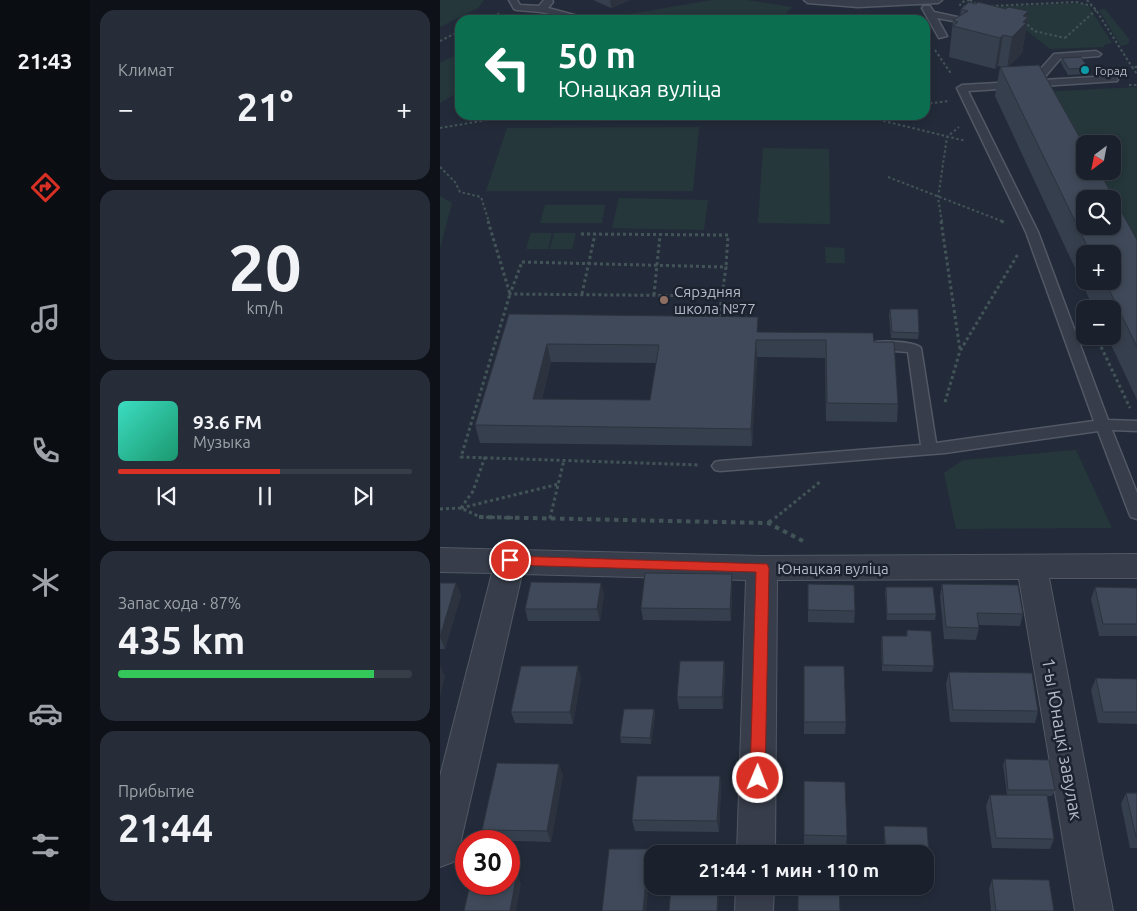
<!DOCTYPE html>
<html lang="ru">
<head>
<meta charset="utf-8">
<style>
	body { margin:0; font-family:Ubuntu,sans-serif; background:#272d38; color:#f1f3f6; height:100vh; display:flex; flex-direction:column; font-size:19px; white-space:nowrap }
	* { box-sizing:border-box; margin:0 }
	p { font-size:16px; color:#9fa3a9 }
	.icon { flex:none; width:28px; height:28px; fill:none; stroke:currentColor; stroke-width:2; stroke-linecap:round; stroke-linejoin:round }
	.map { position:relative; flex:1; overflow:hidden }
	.sheet { display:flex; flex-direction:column; gap:10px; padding:10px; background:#0e1218; width:350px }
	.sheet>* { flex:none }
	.hud { position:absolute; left:15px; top:15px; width:475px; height:105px; border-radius:15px; box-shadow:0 2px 8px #0003,0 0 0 1px #383e48; background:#0b6e4f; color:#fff; overflow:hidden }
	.needle { width:32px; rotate:212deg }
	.controls { position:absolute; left:636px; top:135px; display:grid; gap:10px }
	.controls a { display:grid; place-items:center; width:45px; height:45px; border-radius:10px; background:#1a202c; box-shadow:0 2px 8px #0003,0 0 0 1px #383e48; font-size:25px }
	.speed { position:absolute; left:15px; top:830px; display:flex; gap:10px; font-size:25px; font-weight:700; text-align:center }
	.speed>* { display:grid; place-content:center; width:65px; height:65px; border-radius:50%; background:#1a202c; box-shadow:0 2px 8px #0003,0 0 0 1px #383e48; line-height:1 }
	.speed .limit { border:8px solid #d22; background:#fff; color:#111 }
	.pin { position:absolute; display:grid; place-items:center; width:42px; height:42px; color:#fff; margin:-21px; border:2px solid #fff; border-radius:50%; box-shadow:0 1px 5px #0007 }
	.me { position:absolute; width:55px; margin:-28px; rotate:1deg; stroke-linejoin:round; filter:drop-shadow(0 0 4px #0008) }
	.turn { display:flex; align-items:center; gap:18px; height:105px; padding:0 20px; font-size:22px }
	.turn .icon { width:65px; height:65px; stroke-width:2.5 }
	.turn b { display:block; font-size:35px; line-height:42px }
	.big { font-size:38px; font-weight:700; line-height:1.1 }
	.sheet .card { flex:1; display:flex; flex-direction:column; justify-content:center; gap:8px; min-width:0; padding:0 18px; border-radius:15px; background:#272d38 }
	.sheet .dial { align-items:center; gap:0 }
	.dial b { font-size:65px; line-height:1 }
	.song { display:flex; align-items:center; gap:15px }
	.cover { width:60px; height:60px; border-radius:8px; background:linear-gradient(135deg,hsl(170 70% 55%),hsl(160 70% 35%)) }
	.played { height:5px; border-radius:2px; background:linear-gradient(90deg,#d93025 55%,#383e48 55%) }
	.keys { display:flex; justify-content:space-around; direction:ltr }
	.heat { display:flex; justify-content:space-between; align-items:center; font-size:28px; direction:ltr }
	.charge { height:8px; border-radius:4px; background:linear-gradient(90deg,#34c759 87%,#383e48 0) }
	.trip { position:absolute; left:204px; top:845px; width:290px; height:50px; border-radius:15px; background:#1a202c; box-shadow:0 2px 8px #0003,0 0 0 1px #383e48; font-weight:700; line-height:50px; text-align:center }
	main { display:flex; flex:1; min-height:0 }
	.dock { display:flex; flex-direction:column; width:90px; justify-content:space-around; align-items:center; background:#0a0d12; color:#9fa3a9 }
	.dock .icon { width:35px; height:35px }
	.dock .on { color:#d93025 }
	.dock b { font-size:22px; color:#f1f3f6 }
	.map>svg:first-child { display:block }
	.green { fill:#25373b }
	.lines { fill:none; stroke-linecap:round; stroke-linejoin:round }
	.lane-casing { stroke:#525865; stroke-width:3 }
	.street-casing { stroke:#525865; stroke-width:2 }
	.path-far2 { stroke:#435458; stroke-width:2; stroke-dasharray:2.5 2.5; stroke-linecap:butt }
	.path-far1 { stroke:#435458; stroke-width:3; stroke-dasharray:3 3; stroke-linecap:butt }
	.path { stroke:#435458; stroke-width:4; stroke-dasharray:4.5 4.5; stroke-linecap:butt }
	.lane { fill:#373d4a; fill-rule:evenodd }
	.street { fill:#373d4a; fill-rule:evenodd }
	.wall { fill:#363f4d; fill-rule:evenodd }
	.shaded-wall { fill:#2c333e }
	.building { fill:#3f4959; stroke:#2c333e; fill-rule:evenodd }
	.route { fill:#d93025; stroke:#8d1f18 }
	.culture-dot { fill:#0f9aa8; stroke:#1c232f; stroke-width:2 }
	.education-dot { fill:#8d6e63; stroke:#1c232f; stroke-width:2 }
	.labels { text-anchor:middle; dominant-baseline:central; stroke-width:5; stroke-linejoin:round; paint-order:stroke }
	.far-poi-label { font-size:12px; fill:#b2b8c6; stroke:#1c232f; text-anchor:start }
	.poi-label { font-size:15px; fill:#b2b8c6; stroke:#1c232f; text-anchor:start }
	.street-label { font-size:15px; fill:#b2b8c6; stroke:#1c232f }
	.near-street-label { font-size:18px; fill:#b2b8c6; stroke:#1c232f }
</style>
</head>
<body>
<main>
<nav class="dock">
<b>21:43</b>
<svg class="icon on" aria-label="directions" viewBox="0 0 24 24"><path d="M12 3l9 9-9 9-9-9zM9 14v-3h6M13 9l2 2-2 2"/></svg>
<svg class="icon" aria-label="music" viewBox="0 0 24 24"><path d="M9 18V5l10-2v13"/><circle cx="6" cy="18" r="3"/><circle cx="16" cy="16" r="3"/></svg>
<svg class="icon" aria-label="phone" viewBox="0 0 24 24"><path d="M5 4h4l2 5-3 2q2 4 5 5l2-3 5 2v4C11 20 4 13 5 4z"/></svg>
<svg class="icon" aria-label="climate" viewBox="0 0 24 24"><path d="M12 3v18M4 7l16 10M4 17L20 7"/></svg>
<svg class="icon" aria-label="car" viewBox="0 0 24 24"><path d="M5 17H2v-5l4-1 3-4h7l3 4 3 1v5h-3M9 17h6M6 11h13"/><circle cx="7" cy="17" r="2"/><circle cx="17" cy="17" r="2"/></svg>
<svg class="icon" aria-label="filters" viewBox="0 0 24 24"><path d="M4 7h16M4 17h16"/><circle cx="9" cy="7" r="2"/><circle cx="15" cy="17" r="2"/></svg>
</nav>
<section class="sheet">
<div class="card"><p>Климат</p>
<div class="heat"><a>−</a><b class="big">21°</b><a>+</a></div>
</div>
<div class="card dial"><b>20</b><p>km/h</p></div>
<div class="card">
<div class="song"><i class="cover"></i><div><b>93.6 FM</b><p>Музыка</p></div></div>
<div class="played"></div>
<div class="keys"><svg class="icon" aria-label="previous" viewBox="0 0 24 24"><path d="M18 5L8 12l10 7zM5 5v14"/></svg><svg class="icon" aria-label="pause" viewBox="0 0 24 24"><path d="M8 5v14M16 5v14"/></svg><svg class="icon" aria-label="next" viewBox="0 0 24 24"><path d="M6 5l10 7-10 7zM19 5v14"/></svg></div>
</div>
<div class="card"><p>Запас хода · 87%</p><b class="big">435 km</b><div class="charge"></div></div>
<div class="card"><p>Прибытие</p><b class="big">21:44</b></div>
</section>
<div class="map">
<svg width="697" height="911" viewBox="0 0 697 911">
	<rect width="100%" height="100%" fill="#232b3a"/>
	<path class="green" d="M0,0H44L38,8L0,27Z
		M272,0H307L352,7L340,20H171L190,14Z
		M637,3L648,5L672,43L664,45V47L610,49L586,30L585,19L545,7Z
		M665,9L690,40L688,44L681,46L659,10Z
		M20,53V91L0,103V63Z
		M697,87V265L672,199L646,171H672V144H645V169L603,92Z
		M56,115H250L248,119L54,120Z
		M259,127L253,191H46L67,128Z
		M323,148L389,149L390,224L318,223Z
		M0,196L12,203L0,248Z
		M179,198L268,200L264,230L172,228Z
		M105,205H165L162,223H100Z
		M91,233H112L108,249H86Z
		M114,233H136L132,249H110Z
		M385,247L404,248L405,263H386Z
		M636,450L672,528L516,529L504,473L523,460Z"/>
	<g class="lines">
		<defs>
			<path id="lane" d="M69,0H77L80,5L99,6L104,0H112L113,2L108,8L149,19L137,20L101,12L77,10L74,9Z
				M364,0H502L498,3L418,7L368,3Z
				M484,6H490L494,12L540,22L535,25L497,18L507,36L499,38L482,8Z
				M656,51L661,54L659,56L620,59L602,80L673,76L678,79L677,81L528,91L598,232L668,420L697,421V431L672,430L697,493V519L691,517L689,513L658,431L505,453L280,471L275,470L272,466L275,462L280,461L481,445L468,352L428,349L426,346C431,339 476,341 481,348L496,443L654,421L586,232L517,88L522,85L590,81L614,54Z"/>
			<path id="street" d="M0,548L322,556L697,554V578H609L673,911H635L579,579L337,580L335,854H297L306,580L82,574L19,849L13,862L0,867V776L52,573L0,572Z
				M296,886H334L333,911H295Z"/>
		</defs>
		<use href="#lane" class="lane-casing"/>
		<use href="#street" class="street-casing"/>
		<path class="path-far2" d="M530,0L539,6L530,9L520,5L522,2Z
			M647,0L656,10L692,67
			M551,6L636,2L652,6
			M43,20L61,13
			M584,21L594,31L625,38
			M625,38L656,10
			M0,41L20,31
			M495,50L512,75
			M697,67H692L697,74
			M689,85H697
			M485,104L509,101
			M419,115L526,141
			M0,128L59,118L131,115
			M0,167L15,182L20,192L41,197L49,222
			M448,177L564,222
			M502,222L498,198L507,137L519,127"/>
		<path class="path-far1" d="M48,221L70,294L21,457L260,465
			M501,221L520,350
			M561,221L566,223
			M141,234L288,235L286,267
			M82,262L286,267L282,296L70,294Z
			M142,294L155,234
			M214,295L220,235
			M279,317L282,296
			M656,336L690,408
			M505,402L520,351L578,254
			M21,508L119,484
			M21,508L33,491L45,457
			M0,509L21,508L40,517L78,518
			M110,518L124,460
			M335,518L381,481"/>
		<path class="path" d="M39,517L328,523L363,541
			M110,519L111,517
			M328,523L336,517"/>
		<use href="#lane" class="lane"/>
		<use href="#street" class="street"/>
	</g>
	<path class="wall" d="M153,0H190L171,8Z
		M536,4L566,9L588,17L582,53L568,67L697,240V400L667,336H672V309H654L555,96L560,67H563L558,66L555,69L509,57L513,20L520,16L521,9ZM645,254H672V281H645Z
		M622,58L648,68L647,74L628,75L621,63Z
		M450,309L479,333L478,339L451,338L449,315Z
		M69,314L318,332L434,342L458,404L457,422L386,421L385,358L317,357L312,446L40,443L35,425ZM111,362L216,363L210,400L102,399Z
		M292,574V586L291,621L203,620L201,608Z
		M0,583H16L21,595L5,649H0Z
		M161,583L164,595L160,621H88L85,609Z
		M368,584L415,611L414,623L368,622Z
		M502,584L583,614L580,626L539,625V628L536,640L504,639L500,596Z
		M446,587L496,614L495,620H447L445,593Z
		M655,587L697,588V636H659L651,599Z
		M467,630L494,666L492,672L442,671L441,642L442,636H466Z
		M284,661L285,673L283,709H239L237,697Z
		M364,666L406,722L405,734H364Z
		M509,672L598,711L595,723L510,722L506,684Z
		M141,678L133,724L75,723L71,712Z
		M656,678L697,679V724L658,723L651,690Z
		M214,709L215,715L211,744L181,743L180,737Z
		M565,759L615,790L612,796H607L614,839L610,849L552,848L546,806L550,795H567L563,765Z
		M123,775L111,842L47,840L42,830Z
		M280,776L281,787L279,832L195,831L192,820Z
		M364,781L407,836L406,846H364Z
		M686,793H697V848H690L681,804Z
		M444,826L487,827L490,869L489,874H485V854H445L444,832Z
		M552,879L614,911H551L549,889Z"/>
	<path class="shaded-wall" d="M170,0H190L171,8Z
		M588,11L587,18L588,17L582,53L567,68L572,37L583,16Z
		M563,35L558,66L555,69L560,38Z
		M316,340L317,357L312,446L311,429Z
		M107,344L111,362L97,417L93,399Z
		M292,574V586L291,621L290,609Z
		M16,583L21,595L5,649L0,637Z
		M161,583L164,595L160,621L157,609Z
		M284,661L285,673L283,709L282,697Z
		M0,665L5,676L0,697Z
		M138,666L141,678L133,724L130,712Z
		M214,709L215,715L211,744L210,738Z
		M119,764L123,775L111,842L107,831Z
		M280,776L281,787L279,832L277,821Z
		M209,849L212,860L206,911H203Z
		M77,873L81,884L76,911H70Z
		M278,886H280L278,911H277Z"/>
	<path class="building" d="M529,2L536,4L538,2L566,9L568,7L588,11L583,16L588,17L583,22L586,23L572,37L563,35L560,38L513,26L518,22L513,20L528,11L521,9Z
		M641,57L648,68L629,69L622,58Z
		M599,65L645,147V171H659L697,240V347L665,281H672V254H651L560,67ZM645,199H672V226H645Z
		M450,309H478L479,333L452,332Z
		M69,314L318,317L317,332L433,333L434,342H454L458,404L387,403L386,340H316L311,429L35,425ZM107,344L219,345L210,400L93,399Z
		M205,573L292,574L290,609L201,608Z
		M91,582L161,583L157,609H85Z
		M0,583H16L0,637Z
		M368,584L414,585L415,611L368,610Z
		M502,584L578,585L583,614L537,613L539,628L506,627Z
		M446,587H493L496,614H447Z
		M655,587L697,588V624H663Z
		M467,630L491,631L494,666L443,665L442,636H467Z
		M240,661H284L282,697H237Z
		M81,666H138L130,712H71Z
		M364,666H404L406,722H364Z
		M509,672L592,673L598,711L513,710Z
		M656,678L697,679V712H663Z
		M184,709H214L210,738L180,737Z
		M565,759L609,760L615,790H568Z
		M57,763L119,764L107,831L42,830Z
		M197,776H280L277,821L192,820Z
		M364,781L405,782L407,836L364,835Z
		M686,793H697V837H696Z
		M550,795H607L614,839L556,838Z
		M444,826L487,827L490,869H485V854H446Z
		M169,849H209L203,911H162Z
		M69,873H77L70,911H24L30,884H69Z
		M552,879L609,880L614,911H556Z
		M231,886H278L277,911H229Z
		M358,886H399L400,911H358Z"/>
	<path class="route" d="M70,556L327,564L329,568L325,778L323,782L318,784L312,782L310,778L316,572L70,565L64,560Z"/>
	<circle class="culture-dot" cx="645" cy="70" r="5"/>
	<circle class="education-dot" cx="224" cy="300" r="5"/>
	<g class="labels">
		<g class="far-poi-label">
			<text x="655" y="70">Горад</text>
		</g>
		<g class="poi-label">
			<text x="234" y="291">Сярэдняя<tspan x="234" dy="17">школа №77</tspan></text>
		</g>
		<g class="street-label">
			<text x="393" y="568">Юнацкая вуліца</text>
		</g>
		<g class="near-street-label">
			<text transform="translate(623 739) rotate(80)">1-ы Юнацкі завулак</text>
		</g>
	</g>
</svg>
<div class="controls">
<a><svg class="needle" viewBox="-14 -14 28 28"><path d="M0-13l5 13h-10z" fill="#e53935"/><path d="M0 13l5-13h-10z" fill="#9fa3a9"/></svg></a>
<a><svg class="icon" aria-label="search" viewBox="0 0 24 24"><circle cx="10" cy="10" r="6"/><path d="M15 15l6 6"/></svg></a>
<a>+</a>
<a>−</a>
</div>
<div class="speed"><div class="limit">30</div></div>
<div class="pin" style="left:70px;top:560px;background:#d93025"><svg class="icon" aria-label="arrive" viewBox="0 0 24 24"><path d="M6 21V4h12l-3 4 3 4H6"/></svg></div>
<svg class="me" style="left:318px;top:778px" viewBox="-20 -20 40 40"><circle r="17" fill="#d93025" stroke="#fff" stroke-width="3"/><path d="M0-11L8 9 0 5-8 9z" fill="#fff"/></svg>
<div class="trip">21:44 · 1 мин · 110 m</div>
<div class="hud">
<div class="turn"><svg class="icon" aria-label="left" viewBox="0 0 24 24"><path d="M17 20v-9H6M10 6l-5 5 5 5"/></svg><div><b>50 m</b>Юнацкая вуліца</div></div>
</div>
</div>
</main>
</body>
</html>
